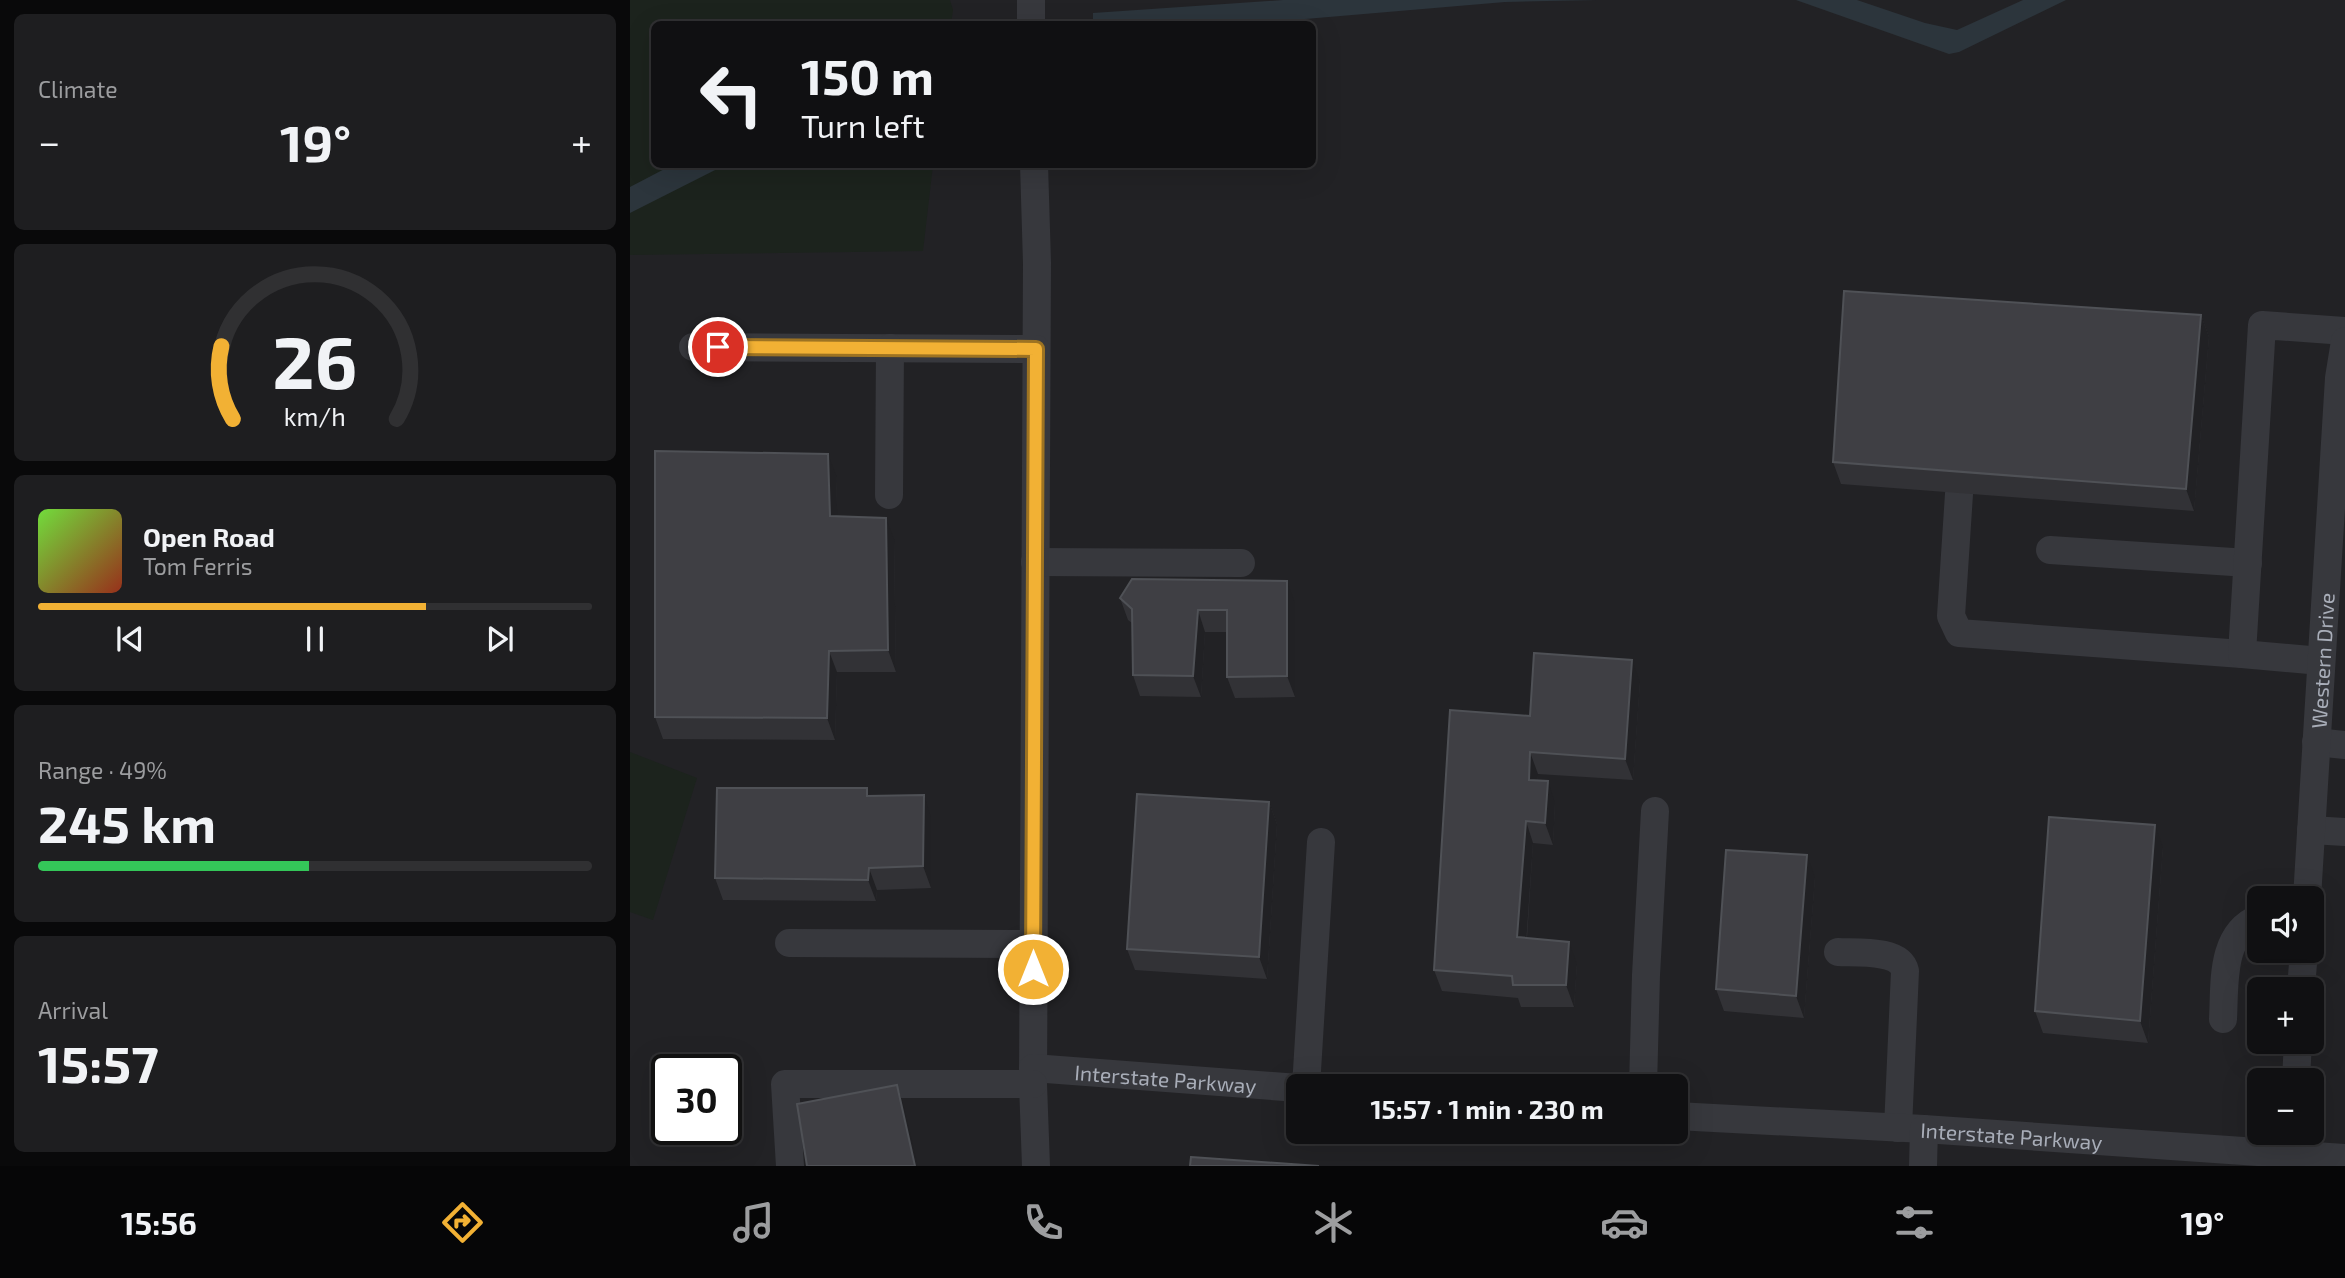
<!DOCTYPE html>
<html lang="en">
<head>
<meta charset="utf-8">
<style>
	body { margin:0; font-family:"Exo 2",sans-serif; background:#1e1e20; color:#f1f3f6; height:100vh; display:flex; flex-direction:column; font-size:26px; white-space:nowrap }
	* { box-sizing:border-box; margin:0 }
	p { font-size:23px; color:#9c9d9f }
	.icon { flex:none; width:38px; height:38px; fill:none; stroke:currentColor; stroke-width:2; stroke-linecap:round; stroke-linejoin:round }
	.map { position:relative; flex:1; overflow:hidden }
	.details { display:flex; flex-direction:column; gap:14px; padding:14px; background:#09090a; width:630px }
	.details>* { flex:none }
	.guide { position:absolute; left:21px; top:21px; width:665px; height:147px; border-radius:10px; box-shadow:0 7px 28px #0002,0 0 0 2px #303032; background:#101012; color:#f1f3f6; overflow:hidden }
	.tools { position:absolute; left:1617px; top:886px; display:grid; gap:14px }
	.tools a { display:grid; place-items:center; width:77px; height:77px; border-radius:10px; background:#101012; box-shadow:0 7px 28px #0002,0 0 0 2px #303032; font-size:35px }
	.speed { position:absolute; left:21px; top:1054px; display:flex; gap:14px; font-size:35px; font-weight:700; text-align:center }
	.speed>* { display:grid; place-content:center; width:91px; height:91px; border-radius:50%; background:#101012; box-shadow:0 7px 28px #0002,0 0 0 2px #303032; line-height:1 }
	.speed .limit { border:4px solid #111; border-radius:10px; background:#fff; color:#111 }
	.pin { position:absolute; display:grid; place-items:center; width:60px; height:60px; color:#fff; margin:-30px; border:4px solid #fff; border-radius:50%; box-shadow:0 2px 7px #0007 }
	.me { position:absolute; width:77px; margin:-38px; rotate:0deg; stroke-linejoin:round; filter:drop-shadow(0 0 5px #0008) }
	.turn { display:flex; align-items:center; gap:24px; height:147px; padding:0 35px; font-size:32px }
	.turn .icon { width:91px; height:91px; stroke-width:2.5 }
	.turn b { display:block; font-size:49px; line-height:60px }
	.big { font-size:52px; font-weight:700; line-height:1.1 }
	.details .card { flex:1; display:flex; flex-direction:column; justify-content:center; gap:10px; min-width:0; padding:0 24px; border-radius:10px; background:#1e1e20 }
	.details .dial { align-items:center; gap:0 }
	.dial svg { height:182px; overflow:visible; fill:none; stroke:#303032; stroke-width:7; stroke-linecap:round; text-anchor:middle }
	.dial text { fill:#f1f3f6; stroke:none }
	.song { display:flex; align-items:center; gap:21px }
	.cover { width:84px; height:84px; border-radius:10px; background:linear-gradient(135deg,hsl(100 70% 55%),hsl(10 70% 35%)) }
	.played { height:7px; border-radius:4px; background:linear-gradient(90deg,#f2b134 70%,#303032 70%) }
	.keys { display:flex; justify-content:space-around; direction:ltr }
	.heat { display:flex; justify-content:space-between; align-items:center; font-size:38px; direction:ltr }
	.charge { height:10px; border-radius:5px; background:linear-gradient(90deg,#34c759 49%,#303032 0) }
	.trip { position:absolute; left:656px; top:1074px; width:402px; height:70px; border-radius:10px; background:#101012; box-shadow:0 7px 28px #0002,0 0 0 2px #303032; font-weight:700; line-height:70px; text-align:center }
	.tabs { display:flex; height:112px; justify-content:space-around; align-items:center; background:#060607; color:#9c9d9f }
	.tabs .icon { width:49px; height:49px }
	.tabs .active { color:#f2b134 }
	.tabs b { font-size:32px; color:#f1f3f6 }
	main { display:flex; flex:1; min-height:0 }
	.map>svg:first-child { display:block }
	.built { fill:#222225; fill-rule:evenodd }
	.green { fill:#1c231d }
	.water { fill:#2c353c }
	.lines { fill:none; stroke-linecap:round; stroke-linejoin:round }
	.minor { stroke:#37383d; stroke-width:28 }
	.wall { fill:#323236 }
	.shaded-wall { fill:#212124 }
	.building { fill:#3f3f44; stroke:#4f5156; stroke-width:2 }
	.route-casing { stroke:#9d7322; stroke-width:18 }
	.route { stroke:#f2b134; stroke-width:12 }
	.labels { text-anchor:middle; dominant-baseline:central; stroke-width:7; stroke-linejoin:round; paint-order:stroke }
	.street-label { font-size:21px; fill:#a8adb8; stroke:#111113 }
</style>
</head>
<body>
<main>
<section class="details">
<div class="card"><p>Climate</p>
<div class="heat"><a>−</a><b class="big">19°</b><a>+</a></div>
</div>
<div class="card dial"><svg viewBox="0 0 100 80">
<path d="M14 69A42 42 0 1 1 86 69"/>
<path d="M14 69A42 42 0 0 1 9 37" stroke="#f2b134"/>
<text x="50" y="56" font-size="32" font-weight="700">26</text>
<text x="50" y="72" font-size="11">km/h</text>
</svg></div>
<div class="card">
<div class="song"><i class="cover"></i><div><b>Open Road</b><p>Tom Ferris</p></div></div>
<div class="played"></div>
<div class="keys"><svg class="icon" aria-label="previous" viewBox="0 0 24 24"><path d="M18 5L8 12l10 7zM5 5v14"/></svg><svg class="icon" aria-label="pause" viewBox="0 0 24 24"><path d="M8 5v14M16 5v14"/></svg><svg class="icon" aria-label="next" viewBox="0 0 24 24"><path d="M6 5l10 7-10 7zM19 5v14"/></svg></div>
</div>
<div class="card"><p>Range · 49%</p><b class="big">245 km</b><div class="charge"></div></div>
<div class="card"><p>Arrival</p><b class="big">15:57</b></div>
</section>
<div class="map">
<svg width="1715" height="1166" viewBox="0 0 1715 1166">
	<rect width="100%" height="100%" fill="#161618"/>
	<path class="built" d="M0,0H1715V1166H0ZM24,24H682V164H24ZM1629,898H1682V950H1629ZM1629,989H1682V1041H1629ZM37,1069H96V1129H37ZM1629,1080H1682V1132H1629ZM668,1087H1046V1132H668Z"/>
	<path class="green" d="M0,0H320L323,10L321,24H24V164L303,165L293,251L0,255Z
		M0,752L67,778L23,920L0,912Z"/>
	<path class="water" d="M653,0H967L875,2L618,24H463V13Z
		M1166,0H1227L1295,23L1327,30L1393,0H1436L1329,52L1319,54Z
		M44,164L95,165L0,213V187Z"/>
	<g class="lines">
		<g class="minor">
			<path d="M401,24V0"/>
			<path d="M404,164L407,263L403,1084L406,1166"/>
			<path d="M63,347L406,349"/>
			<path d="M1329,494L1321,616L1329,633L1612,654"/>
			<path d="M259,495L260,348"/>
			<path d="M1420,550L1618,563"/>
			<path d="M405,562L611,563"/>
			<path d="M1691,661L1612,654L1632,325L1715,331"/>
			<path d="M1686,742L1715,745"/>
			<path d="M1681,830L1715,832"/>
			<path id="s1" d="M1677,898L1709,378L1715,341"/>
			<path d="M159,943L403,944"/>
			<path d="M1208,952C1227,953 1270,949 1275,971L1268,1128"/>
			<path d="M1671,989L1674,950"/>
			<path d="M1593,1019C1595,983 1590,934 1629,918"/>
			<path id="s2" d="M403,1068L668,1088"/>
			<path d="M1666,1080L1668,1041"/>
			<path d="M676,1087L691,842"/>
			<path d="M1013,1087L1016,975L1025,811"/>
			<path id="s3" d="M1046,1116L1294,1129L1715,1158"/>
			<path d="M160,1166L155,1084H403"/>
			<path d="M1293,1166L1294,1129"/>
		</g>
	</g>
	<path class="wall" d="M1571,315L1579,337L1564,511L1211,484L1203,462Z
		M206,475L207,517L264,539L266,672H207L205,740L33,739L25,717Z
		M490,598L665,603V697L605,698L597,677V632H575L571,697L510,696L503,675L502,623L498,620Z
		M1010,682L1003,780L908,774V781L925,803L923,845L903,843L897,938L947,964L944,1007H891L888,998L812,991L804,970L900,716Z
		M240,796L301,817V888L247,890L246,901L93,900L85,878Z
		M639,802L647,824L637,979L505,970L497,949Z
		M1533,847L1518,1043L1413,1033L1405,1011Z
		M1185,877L1174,1018L1094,1011L1086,989Z"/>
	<path class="shaded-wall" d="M1571,315L1579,337L1564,511L1556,489Z
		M198,454L206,475L208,538L200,516Z
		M256,518L264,539L266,672L258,650Z
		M657,581L665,603V697L657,676Z
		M568,610L575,632L571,697L563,676Z
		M199,651L207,672L205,740L197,718Z
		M1002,660L1010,682L1003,780L995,759Z
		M900,752L908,774L907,802L899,780Z
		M918,781L925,803L923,845L915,823Z
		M294,795L301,817V888L293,866Z
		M639,802L647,824L637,979L629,957Z
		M896,821L903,843L895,959L887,937Z
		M1525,825L1533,847L1518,1043L1510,1021Z
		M1177,855L1185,877L1174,1018L1166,996Z
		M239,868L247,890L246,901L238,880Z
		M939,942L947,964L944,1007L936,985Z
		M267,1085L274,1107L288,1166H285Z"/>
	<path class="building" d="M1214,291L1571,315L1556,489L1203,462Z
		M25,451L198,454L200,516L256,518L258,650L199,651L197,718L25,717Z
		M502,579L657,581V676L597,677V610H568L563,676L503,675L502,609L490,598Z
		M904,653L1002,660L995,759L900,752L899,780L918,781L915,823L896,821L887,937L939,942L936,985H883L882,976L804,970L820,710L900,716Z
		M87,788H237V796L294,795L293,866L239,868L238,880L85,878Z
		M507,794L639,802L629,957L497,949Z
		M1419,817L1525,825L1510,1021L1405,1011Z
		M1096,850L1177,855L1166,996L1086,989Z
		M267,1085L285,1166H177L167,1104Z
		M561,1157L689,1166H560Z"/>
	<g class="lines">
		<defs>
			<path id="route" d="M88,347L406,349L403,969"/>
		</defs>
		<use href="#route" class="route-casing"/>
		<use href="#route" class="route"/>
	</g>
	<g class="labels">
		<g class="street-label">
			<text stroke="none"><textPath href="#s1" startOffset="238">Western Drive</textPath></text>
			<text stroke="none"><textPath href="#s2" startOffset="133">Interstate Parkway</textPath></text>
			<text stroke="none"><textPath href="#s3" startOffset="336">Interstate Parkway</textPath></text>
		</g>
	</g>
</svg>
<div class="tools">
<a><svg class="icon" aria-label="sound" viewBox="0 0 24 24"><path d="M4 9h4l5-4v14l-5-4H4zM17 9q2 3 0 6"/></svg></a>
<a>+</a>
<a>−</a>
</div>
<div class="speed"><div class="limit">30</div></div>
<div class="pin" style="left:88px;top:347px;background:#d93025"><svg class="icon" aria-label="arrive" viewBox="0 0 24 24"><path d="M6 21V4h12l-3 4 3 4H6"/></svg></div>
<svg class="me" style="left:403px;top:969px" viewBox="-20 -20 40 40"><circle r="17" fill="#f2b134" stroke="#fff" stroke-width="3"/><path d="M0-11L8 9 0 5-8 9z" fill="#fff"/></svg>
<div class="trip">15:57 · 1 min · 230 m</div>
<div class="guide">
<div class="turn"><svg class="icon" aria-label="left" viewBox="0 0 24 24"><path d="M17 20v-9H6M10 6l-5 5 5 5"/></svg><div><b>150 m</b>Turn left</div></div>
</div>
</div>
</main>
<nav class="tabs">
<b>15:56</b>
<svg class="icon active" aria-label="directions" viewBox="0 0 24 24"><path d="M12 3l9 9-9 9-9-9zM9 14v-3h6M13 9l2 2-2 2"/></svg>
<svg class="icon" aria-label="music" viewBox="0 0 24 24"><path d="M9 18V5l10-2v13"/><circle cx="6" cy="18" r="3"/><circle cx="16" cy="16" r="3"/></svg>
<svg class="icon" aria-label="phone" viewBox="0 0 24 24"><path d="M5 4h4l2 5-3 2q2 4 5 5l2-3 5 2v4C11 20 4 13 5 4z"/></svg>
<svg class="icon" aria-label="climate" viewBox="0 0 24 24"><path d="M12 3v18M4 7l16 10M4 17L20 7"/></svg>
<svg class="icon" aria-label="car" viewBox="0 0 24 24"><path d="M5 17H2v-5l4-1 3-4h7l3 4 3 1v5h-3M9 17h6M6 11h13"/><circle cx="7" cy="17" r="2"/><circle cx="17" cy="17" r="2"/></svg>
<svg class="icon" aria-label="filters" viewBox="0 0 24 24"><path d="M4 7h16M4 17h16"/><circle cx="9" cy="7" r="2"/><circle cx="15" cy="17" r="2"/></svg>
<b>19°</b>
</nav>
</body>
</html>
